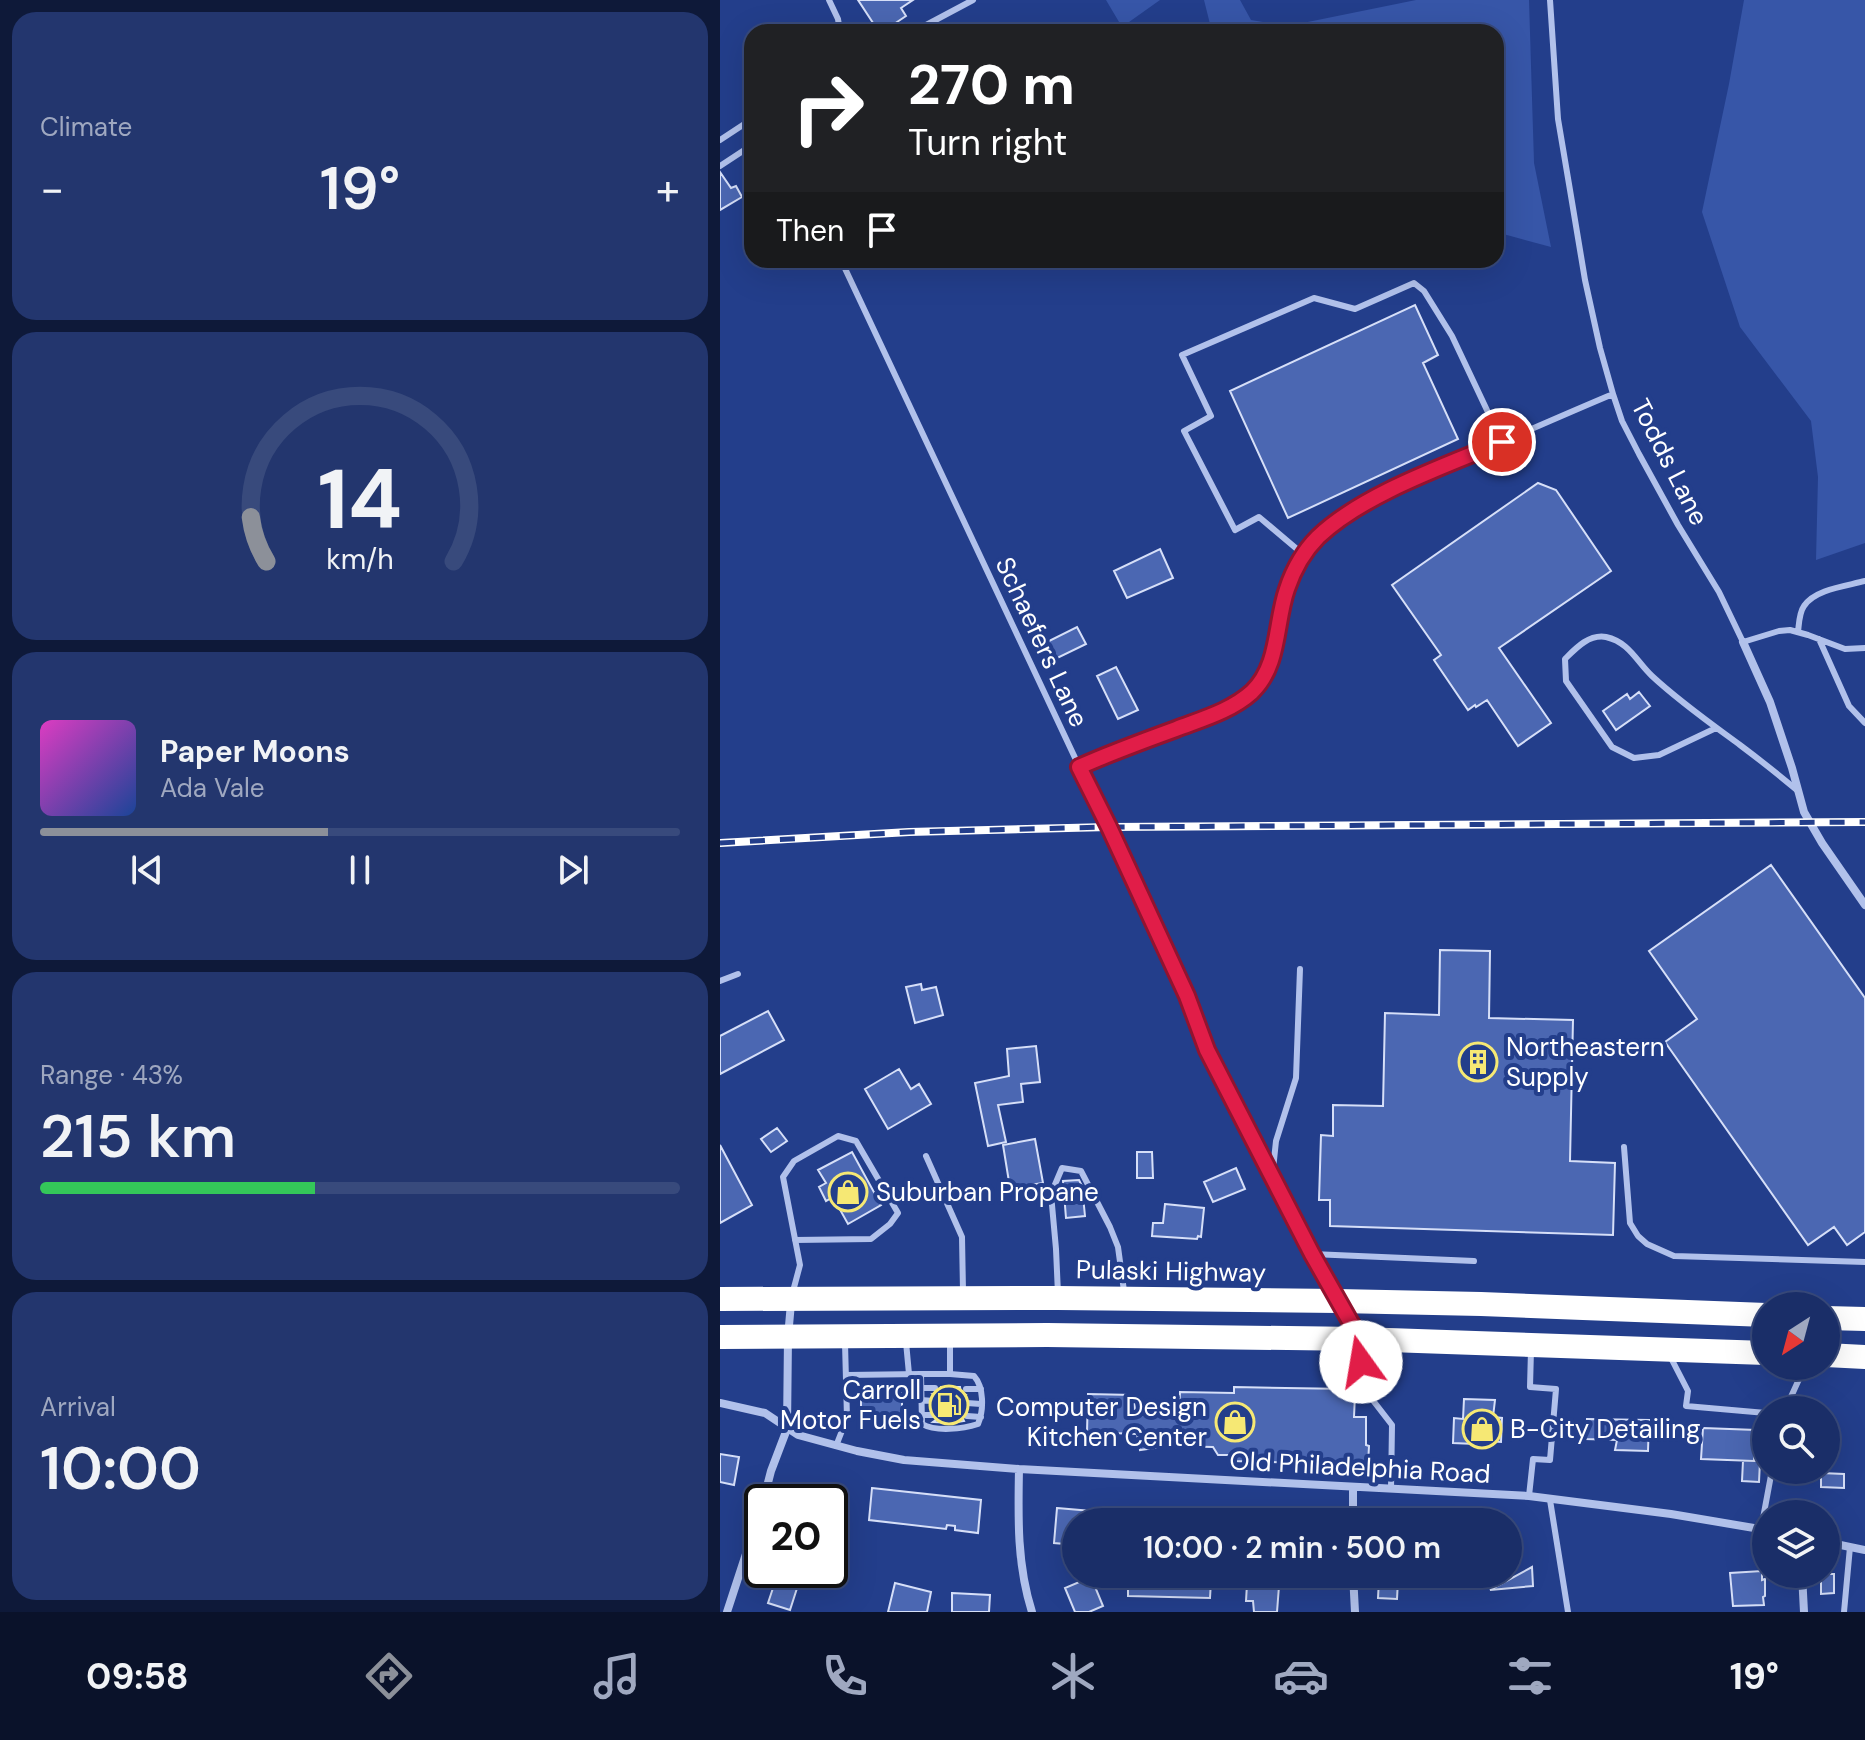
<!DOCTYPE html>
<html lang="en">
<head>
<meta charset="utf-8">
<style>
	body { margin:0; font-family:"DM Sans",sans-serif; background:#23366e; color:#f1f3f6; height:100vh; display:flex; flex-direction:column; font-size:30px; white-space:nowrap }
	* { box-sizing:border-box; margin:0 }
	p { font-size:26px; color:#9fa8c0 }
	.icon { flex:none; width:44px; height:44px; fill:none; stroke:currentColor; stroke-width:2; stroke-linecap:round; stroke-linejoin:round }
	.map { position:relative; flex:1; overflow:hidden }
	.details { display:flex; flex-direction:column; gap:12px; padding:12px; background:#0e1939; width:720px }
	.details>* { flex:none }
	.banner { position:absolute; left:24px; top:24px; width:760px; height:244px; border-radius:24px; box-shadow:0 8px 32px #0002,0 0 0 2px #384a7c; background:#202124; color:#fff; overflow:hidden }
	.needle { width:52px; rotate:216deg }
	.tools { position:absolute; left:1032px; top:1292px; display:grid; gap:16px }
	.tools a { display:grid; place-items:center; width:88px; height:88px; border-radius:50%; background:#1a2e68; box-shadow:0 8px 32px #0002,0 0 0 2px #384a7c; font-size:40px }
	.speed { position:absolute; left:24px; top:1484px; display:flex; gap:16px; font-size:40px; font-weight:700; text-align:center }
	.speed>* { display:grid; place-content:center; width:104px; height:104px; border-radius:50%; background:#1a2e68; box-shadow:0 8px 32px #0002,0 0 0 2px #384a7c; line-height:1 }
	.speed .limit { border:4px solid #111; border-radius:12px; background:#fff; color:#111 }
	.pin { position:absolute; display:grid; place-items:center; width:68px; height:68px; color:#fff; margin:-34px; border:4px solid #fff; border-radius:50%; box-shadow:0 2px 8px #0007 }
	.me { position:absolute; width:88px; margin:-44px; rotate:347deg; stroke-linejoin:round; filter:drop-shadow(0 0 6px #0008) }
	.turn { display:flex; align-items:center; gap:28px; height:168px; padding:0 32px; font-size:36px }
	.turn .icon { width:104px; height:104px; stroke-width:2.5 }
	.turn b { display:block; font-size:56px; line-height:68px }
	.then { display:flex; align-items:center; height:76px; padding:0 32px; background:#0003; gap:16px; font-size:30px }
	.big { font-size:60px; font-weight:600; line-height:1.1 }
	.details .widget { flex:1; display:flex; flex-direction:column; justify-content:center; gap:12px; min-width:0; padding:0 28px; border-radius:24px; background:#23366e }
	.details .dial { align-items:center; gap:0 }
	.dial svg { height:208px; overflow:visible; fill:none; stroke:#384a7c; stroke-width:7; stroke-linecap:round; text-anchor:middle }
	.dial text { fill:#f1f3f6; stroke:none }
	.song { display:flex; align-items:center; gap:24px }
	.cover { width:96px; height:96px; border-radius:12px; background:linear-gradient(135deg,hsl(310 70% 55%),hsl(220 70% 35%)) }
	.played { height:8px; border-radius:4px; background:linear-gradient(90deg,#8c9099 45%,#384a7c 45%) }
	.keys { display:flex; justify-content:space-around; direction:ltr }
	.heat { display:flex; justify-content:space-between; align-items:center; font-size:44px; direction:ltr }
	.charge { height:12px; border-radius:6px; background:linear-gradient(90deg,#34c759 43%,#384a7c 0) }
	.trip { position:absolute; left:342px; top:1508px; width:460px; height:80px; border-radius:40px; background:#1a2e68; box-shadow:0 8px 32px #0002,0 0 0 2px #384a7c; font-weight:600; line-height:80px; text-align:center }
	.tab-bar { display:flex; height:128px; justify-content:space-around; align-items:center; background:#0a122a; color:#9fa8c0 }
	.tab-bar .icon { width:56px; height:56px }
	.tab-bar .current { color:#8c9099 }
	.tab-bar b { font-size:36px; color:#f1f3f6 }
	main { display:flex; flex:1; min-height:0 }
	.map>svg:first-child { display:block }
	.green { fill:#3756a8 }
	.building { fill:#4b67b2; stroke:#d6dff8; stroke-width:2 }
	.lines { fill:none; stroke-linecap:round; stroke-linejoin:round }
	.lane { stroke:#b1c1eb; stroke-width:6 }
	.street { stroke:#b1c1eb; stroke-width:8 }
	.highway { stroke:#fff; stroke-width:24 }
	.rail-casing { stroke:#fff; stroke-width:8 }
	.rail { stroke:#233e8b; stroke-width:5; stroke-dasharray:15; stroke-linecap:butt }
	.route-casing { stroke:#92132f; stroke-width:20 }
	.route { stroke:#e11d48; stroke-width:14 }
	.labels { text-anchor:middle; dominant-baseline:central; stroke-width:8; stroke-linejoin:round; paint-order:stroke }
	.street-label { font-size:26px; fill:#fff; stroke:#233e8b }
	.poi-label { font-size:26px; fill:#fff; stroke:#233e8b; text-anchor:start }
</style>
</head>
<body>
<main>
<section class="details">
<div class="widget"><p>Climate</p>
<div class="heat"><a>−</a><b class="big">19°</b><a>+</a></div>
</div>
<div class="widget dial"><svg viewBox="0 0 100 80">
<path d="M14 69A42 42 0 1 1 86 69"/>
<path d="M14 69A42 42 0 0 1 8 52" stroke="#8c9099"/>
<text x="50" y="56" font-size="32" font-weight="700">14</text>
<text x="50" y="72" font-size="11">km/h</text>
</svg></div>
<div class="widget">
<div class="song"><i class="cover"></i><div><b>Paper Moons</b><p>Ada Vale</p></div></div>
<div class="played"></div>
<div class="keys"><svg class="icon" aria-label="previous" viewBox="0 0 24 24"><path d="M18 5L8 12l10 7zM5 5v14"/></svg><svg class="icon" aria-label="pause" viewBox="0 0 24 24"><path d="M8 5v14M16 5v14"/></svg><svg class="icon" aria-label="next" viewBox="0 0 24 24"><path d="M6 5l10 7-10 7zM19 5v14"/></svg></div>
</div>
<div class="widget"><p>Range · 43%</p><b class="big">215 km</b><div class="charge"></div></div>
<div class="widget"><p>Arrival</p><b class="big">10:00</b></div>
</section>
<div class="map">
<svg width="1145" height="1612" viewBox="0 0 1145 1612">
	<rect width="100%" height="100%" fill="#233e8b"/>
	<path class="green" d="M386,0H440L402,27Z
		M484,0H520L531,20L568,26L696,0H809L814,163L831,247L776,232V32H492Z
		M1024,0H1145V543L1096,560L1098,477L1091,421L1020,327L982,212L1009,84Z"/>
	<path class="building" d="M138,0H193L181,8L186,16L162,32H159Z
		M0,172L11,188L16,186L22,197L0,210Z
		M695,305L718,355L703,363L738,439L568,518L510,391Z
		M818,483L836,490L891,571L779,648L831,723L798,746L767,700L756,707L755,705L748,710L714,660L721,655L672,585Z
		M440,549L453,578L407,598L394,571Z
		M357,627L366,644L325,664L317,647Z
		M396,667L418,710L398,719L377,676Z
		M919,692L930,706L896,730L883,711L907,694L910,699Z
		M1051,865L1145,998V1232L1127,1245L1114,1227L1088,1245L945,1042L977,1019L929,951Z
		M720,950L770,951L769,1018L853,1020L850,1161L895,1163L893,1235L610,1226V1200H599L601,1135L613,1136V1105L663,1106L665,1013L719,1015Z
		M201,984L202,990L216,987L223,1015L195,1023L186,987Z
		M48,1011L64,1040L0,1074V1036Z
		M316,1046L320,1082L301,1084L303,1102L278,1105L286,1142L268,1146L255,1083L289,1076L287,1049Z
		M179,1069L191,1089L199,1084L211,1104L168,1129L145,1089Z
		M57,1128L67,1141L51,1152L41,1139Z
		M315,1139L323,1183L290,1188L283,1145Z
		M0,1145L32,1205L0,1223Z
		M132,1152L161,1205L128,1224L113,1197L106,1201L99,1187L106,1183L98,1170Z
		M417,1152H432L433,1178H417Z
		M516,1168L525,1189L493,1202L484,1182Z
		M359,1180L362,1186L365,1216L346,1218L343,1181Z
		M445,1204L484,1208L481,1237L478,1236L477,1239L432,1236L433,1223H443Z
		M221,1387H240L241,1393L246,1395L241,1403L246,1409L241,1415L244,1421L230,1423L213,1422L220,1417L219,1411L213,1409V1407L218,1405L220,1401L218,1397L213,1394L219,1393Z
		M514,1387L629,1389L635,1395L634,1417H646V1445L649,1446L648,1465L513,1461V1455H498L493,1447L448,1446L420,1450L417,1434L367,1432L368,1394L413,1395L416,1415L459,1416L460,1392L514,1393Z
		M141,1393H182V1419H141Z
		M744,1399L775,1400L773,1417L782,1418L781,1442L767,1441V1443L755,1442V1444L733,1443L734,1418L743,1419Z
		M867,1419L929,1420L928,1451L895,1450L897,1440L866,1439Z
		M983,1428L1036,1430L1034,1461L981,1459Z
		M0,1454L19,1457L14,1485L0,1482Z
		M1023,1461H1040L1039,1482L1022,1481Z
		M1101,1473L1124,1474V1488L1101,1487Z
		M152,1488L261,1500L258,1533L235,1530V1526L227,1525L226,1529L149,1520Z
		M337,1508L383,1512V1522H356V1545L334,1543Z
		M812,1567L813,1586L770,1590Z
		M1042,1571V1580L1045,1579V1596L1043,1597L1044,1605L1013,1606L1010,1573Z
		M63,1574L80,1579L70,1610L48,1603L54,1585L59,1587Z
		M1101,1574H1114V1593L1101,1594Z
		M371,1577L383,1606L369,1612H355L345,1588Z
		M408,1578L491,1581L490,1598L408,1596Z
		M659,1579L678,1580L677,1599L658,1598Z
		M175,1583L211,1592L207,1612H168Z
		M527,1584L559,1586L557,1612H534L533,1601H526Z
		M232,1593L270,1595L269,1612H232Z"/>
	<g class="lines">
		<path class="lane" d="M109,0L118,19L120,32
			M830,0L838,119L850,190L865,280L880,348L893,394L902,421L919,454L958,525L999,592L1023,642L1059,631L1070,630L1088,635L1125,649L1145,648
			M193,32L253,0
			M0,140L32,119
			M0,166L32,145
			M121,260L467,996L487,1050L552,1179L615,1296
			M584,555L539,517L515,530L464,431L491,416L462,355L594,298L635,309L694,283L704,291L732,336L782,442
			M1078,632C1079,624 1079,613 1084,606C1095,589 1127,586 1145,581
			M1099,639L1129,706L1145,723
			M996,728L939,755L914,758L892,747L846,681L845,659C856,648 869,634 886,637C909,642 917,662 932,676C960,702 990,723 1020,745C1040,760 1059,775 1078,791
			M359,767C392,753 426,740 460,727C485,718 516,710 535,689C555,667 555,637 560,610C565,584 580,554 600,536C640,500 693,480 743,459C793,437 843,415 893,394
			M0,981L18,974
			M904,1147L910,1223L918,1236L927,1244L954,1256L1145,1262
			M206,1156L242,1237L243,1291
			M552,1179L556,1141L576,1078L580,969
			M592,1254L754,1261
			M338,1294L336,1249L331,1194L342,1168L361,1171L390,1227L398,1247L404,1291
			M72,1295L80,1265L63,1177L74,1161L118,1136L136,1141L178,1213L170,1224L151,1239L75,1240
			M623,1309L637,1334
			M186,1342L189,1374
			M640,1344L641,1385L672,1425L671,1489
			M951,1358L968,1391L966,1406L1046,1413
			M230,1374H201L202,1424C216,1432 243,1429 258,1424C264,1410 264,1387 254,1376L230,1374V1342
			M127,1375L201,1374
			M201,1388H215
			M246,1389H261
			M201,1400L214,1401
			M247,1403L261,1404
			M1065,1410L1085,1366
			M201,1415H214
			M247,1416L261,1417
			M116,1446L127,1418L125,1343
			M809,1496L813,1459L830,1460L836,1389L810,1387L811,1350
			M830,1500L848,1612
			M1041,1529L1052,1470
			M1124,1612L1130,1547"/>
		<path class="street" d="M1023,642L1050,702L1072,768L1084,812L1102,843L1145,905
			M0,1403L45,1413L78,1435L137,1451L184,1460L299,1469L809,1496L951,1514L1046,1530
			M299,1469C298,1518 297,1565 312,1612
			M43,1502L51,1471L67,1429L68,1337L71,1303
			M633,1522V1487
			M1106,1542L1145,1550
			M633,1574L635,1612
			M1082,1574L1084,1612
			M7,1612L42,1505"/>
		<path class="highway" d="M0,1299L338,1298L618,1301L761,1304L1046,1315
			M1106,1318L1145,1319
			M0,1337L327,1335L640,1339L1046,1353
			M1106,1355L1145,1357"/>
		<defs>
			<path id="rail" d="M0,843L189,832L389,827L1145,822"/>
		</defs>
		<use href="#rail" class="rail-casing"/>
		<use href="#rail" class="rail"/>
	</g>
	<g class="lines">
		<defs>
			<path id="route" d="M641,1362L640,1339L592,1254L487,1050L467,996L389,827L359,767C390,753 423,741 456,729C482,719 511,711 532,692C560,665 555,623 567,589C573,571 584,551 598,537C643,494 725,466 782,442"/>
		</defs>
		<use href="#route" class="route-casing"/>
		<use href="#route" class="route"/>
	</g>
	<defs>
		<symbol id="building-ring" viewBox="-11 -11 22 22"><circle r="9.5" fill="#233e8b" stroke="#f6e874" stroke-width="1.5"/><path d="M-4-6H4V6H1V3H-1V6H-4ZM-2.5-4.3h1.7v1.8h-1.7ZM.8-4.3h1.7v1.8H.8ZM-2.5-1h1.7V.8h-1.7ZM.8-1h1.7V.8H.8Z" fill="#f6e874"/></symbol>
		<symbol id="shop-ring" viewBox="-11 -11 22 22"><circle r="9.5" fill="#233e8b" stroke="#f6e874" stroke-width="1.5"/><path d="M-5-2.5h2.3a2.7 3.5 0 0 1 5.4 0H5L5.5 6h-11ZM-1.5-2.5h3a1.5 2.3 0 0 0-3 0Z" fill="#f6e874"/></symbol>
		<symbol id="fuel-ring" viewBox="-11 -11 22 22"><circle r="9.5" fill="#233e8b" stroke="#f6e874" stroke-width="1.5"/><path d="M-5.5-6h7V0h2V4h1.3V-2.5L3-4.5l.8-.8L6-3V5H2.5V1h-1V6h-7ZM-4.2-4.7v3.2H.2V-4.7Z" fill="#f6e874"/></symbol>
	</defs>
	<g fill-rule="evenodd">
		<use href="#building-ring" x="736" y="1040" width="44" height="44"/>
		<use href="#shop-ring" x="106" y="1170" width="44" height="44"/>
		<use href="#fuel-ring" x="207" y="1383" width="44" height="44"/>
		<use href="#shop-ring" x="493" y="1400" width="44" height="44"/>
		<use href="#shop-ring" x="740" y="1407" width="44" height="44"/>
	</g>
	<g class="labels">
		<g class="street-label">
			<text transform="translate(950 462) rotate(63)">Todds Lane</text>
			<text transform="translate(322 642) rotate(65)">Schaefers Lane</text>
			<text transform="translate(451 1271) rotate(1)">Pulaski Highway</text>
			<text transform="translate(640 1467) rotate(3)">Old Philadelphia Road</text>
		</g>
		<g class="poi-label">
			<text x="786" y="1047">Northeastern<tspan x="786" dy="30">Supply</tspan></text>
			<text x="156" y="1192">Suburban Propane</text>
			<text x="201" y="1390" text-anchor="end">Carroll<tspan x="201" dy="30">Motor Fuels</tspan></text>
			<text x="487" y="1407" text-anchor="end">Computer Design<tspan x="487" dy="30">Kitchen Center</tspan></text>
			<text x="790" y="1429">B-City Detailing</text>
		</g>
	</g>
</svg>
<div class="tools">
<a><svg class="needle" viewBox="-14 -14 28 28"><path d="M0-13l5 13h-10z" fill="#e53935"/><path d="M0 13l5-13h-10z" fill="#9fa8c0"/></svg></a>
<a><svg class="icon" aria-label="search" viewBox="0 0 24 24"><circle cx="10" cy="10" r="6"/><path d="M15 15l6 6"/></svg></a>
<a><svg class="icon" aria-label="layers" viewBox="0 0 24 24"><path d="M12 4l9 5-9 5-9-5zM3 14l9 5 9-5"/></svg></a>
</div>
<div class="speed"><div class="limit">20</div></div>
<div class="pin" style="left:782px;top:442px;background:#d93025"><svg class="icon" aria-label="arrive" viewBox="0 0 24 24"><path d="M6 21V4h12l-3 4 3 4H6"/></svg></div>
<svg class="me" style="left:641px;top:1362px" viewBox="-20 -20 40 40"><circle r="19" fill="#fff"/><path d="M0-13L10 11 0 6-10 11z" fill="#e11d48"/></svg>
<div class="trip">10:00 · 2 min · 500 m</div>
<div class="banner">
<div class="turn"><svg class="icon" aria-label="right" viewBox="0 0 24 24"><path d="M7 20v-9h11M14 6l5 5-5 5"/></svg><div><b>270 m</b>Turn right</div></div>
<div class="then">Then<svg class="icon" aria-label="arrive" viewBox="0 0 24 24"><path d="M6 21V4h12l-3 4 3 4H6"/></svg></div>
</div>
</div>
</main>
<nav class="tab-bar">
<b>09:58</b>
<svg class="icon current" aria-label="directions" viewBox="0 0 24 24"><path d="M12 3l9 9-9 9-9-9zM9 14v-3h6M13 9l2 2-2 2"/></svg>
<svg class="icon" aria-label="music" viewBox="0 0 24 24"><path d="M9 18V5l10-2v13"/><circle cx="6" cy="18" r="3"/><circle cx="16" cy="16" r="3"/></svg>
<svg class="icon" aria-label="phone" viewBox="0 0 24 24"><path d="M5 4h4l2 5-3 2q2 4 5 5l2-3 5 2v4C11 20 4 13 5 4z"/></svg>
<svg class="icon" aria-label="climate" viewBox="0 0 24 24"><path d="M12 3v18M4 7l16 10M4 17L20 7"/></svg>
<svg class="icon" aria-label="car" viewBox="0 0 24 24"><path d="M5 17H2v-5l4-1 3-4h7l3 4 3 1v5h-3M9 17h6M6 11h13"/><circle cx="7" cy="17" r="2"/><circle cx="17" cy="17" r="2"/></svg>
<svg class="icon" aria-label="filters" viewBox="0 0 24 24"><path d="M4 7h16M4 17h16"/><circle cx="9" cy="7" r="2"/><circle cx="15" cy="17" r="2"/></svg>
<b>19°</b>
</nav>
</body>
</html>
